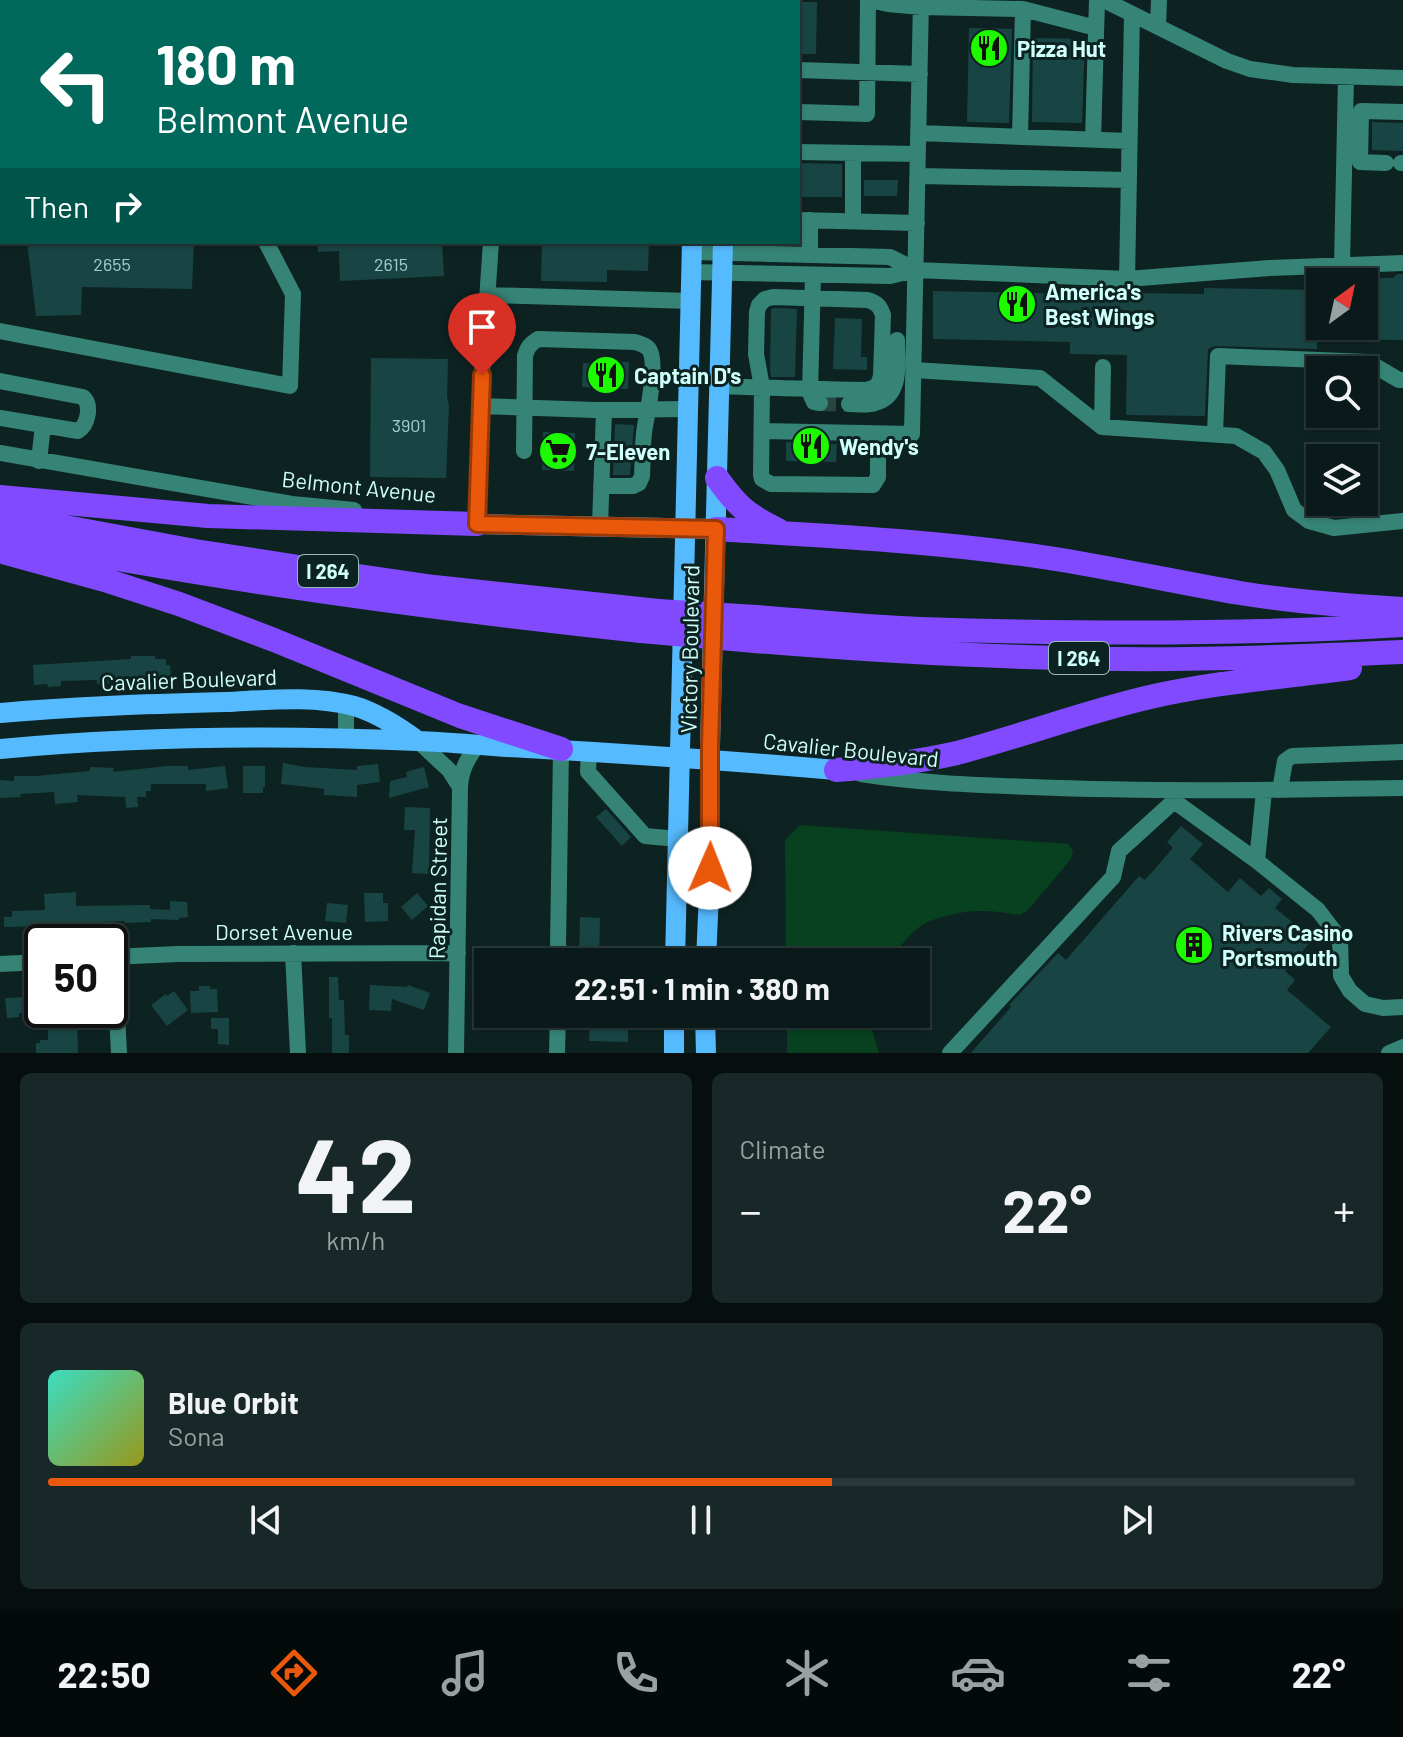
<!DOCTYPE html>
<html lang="en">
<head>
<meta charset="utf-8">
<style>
	body { margin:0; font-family:Barlow,sans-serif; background:#182727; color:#f1f3f6; height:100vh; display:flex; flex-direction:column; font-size:30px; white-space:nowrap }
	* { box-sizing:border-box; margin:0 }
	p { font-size:26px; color:#99a1a2 }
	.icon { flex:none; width:44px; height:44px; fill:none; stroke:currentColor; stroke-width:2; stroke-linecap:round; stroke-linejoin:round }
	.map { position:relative; height:1053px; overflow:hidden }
	.drawer { display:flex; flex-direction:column; gap:20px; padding:20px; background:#060e0e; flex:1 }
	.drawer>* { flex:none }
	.guide { position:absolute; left:0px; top:0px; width:800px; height:244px; box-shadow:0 2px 6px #0004,0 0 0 2px #2a3839; background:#00695c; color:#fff; overflow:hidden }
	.needle { width:52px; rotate:33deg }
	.buttons { position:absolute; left:1306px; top:268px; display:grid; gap:16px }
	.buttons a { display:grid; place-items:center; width:72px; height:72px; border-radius:0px; background:#0a1a1a; box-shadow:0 2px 6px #0004,0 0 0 2px #2a3839; font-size:40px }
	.speed { position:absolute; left:24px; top:924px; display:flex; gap:16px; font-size:40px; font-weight:700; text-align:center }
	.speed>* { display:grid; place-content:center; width:104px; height:104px; border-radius:50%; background:#0a1a1a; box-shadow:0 2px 6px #0004,0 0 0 2px #2a3839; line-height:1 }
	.speed .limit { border:4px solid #111; border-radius:12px; background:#fff; color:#111 }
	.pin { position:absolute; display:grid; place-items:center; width:68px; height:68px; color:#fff; margin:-82px -34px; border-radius:50% 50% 50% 0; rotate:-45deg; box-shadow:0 0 8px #0007 }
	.pin .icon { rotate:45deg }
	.me { position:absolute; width:88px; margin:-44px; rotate:1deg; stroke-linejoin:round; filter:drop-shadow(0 0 6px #0008) }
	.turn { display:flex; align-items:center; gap:28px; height:168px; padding:0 24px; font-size:36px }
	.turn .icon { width:104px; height:104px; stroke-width:2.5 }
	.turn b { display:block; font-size:56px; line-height:68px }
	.then { display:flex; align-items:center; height:76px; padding:0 24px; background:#0003; gap:16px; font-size:30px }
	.big { font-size:60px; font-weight:700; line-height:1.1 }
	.drawer .widget { flex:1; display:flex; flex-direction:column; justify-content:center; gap:12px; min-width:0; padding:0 28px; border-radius:12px; background:#182727 }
	.drawer .dial { align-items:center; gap:0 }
	.dial b { font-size:104px; line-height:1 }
	.song { display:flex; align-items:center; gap:24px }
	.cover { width:96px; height:96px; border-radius:12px; background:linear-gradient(135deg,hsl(170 70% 55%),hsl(60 70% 35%)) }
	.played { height:8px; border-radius:4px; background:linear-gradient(90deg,#ea580c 60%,#2a3839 60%) }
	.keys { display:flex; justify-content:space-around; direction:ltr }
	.heat { display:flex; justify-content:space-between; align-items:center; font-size:44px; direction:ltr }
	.drawer .tiles { flex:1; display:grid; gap:20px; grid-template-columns:1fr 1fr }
	.widget:last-child { grid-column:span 2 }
	.trip { position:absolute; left:474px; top:948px; width:456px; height:80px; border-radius:0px; background:#0a1a1a; box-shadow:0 2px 6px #0004,0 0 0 2px #2a3839; font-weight:700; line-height:80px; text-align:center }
	.tab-bar { display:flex; height:128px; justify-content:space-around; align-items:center; background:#040a0a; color:#99a1a2 }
	.tab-bar .icon { width:56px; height:56px }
	.tab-bar .current { color:#ea580c }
	.tab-bar b { font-size:36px; color:#f1f3f6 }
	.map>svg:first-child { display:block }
	.water { fill:#074120 }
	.building { fill:#184544 }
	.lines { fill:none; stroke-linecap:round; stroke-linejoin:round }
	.minor-tunnel { stroke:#2a4442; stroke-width:16; stroke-dasharray:16 8; stroke-linecap:butt }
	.minor { stroke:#368476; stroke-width:16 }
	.major { stroke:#56baff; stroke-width:20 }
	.highway { stroke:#814aff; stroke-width:24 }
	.highway-bridge { stroke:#814aff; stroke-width:24 }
	.route-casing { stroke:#983908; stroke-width:20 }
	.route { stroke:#ea580c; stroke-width:14 }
	.labels { text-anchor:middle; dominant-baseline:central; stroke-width:6; stroke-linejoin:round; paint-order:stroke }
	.number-label { font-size:18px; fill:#a1d0cc }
	.shield { fill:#0d2322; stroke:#95bdb9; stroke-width:2 }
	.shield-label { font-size:20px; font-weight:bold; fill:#cffffa }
	.poi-label { font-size:22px; font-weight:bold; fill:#cffffa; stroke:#0d2322; text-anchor:start }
	.street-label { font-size:22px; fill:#cffffa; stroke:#0d2322 }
</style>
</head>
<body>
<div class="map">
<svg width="1403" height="1053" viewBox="0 0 1403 1053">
	<rect width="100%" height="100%" fill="#0d2322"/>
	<path class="water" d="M800,825L1068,844L1073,851L1071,859L1029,909L1021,915C992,911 974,908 946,916C935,919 925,922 917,929C905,939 897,951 887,962H786L785,840Z
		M787,1014H872L871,1027L879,1053H787Z"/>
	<path class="building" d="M798,2H817L816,54H798Z
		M969,28L1012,29L1009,123L967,122Z
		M1033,38L1085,39L1082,123L1032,122Z
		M1372,122L1403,123V151L1372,150Z
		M798,163L842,164V197H798Z
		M864,180H898L897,196H864Z
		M27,242H194L192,289L82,287L81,315L36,316Z
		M317,242H442L444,276L340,281L339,251L318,252Z
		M542,242H649L648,271L607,270V282L541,281Z
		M1397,274H1403V340L1317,339V349L1214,346L1208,349L1205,416L1126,415L1127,355L1070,354V342L933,339V291L1132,295V293L1204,294V288L1320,290V326H1364V278H1393Z
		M774,308L797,309L795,377H771L770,369L771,309Z
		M835,318L862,319L861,357H867V370L833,369Z
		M371,358L448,359L447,397L449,405L446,478L370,477Z
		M598,361L629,362L628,389L582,387L583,363L598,364Z
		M615,424L634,425L630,475H613Z
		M543,432L575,433L574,471L542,470Z
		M786,442L837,444L836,462L786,461Z
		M131,656H155V659H166V665H170L171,676L116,677L111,679V683L97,684V680L61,681V686L48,687L47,684L34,685L33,665L131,659Z
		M283,763L305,767L357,770V766L378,764L380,782L357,785V797L324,795V789L318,788L281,784Z
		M167,766H188V770L225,766L228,788L206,791V784H151V791H146V797H137L138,807L126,808L125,797L77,795L78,802L55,804L54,792L20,794L21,797L0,798V780L14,781V776H36L90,771V767L114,768L113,772Z
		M243,766H265V787H263V793H243Z
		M424,767L429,787L389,798L390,781L407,777L406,772Z
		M405,807L430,808L429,874L412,873L415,830H404Z
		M606,809L631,837L622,846L596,817Z
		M1181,826L1203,844L1190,859L1228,892L1240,878L1261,896L1269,888L1282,899L1275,908L1313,939L1285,971L1295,980L1287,990L1331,1027L1308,1053H971L1011,1007L1009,1005L1058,953L1066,960L1139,876L1145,880L1173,848L1167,842Z
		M76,892V906L150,905V909L170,910V901L187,902L188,917L179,918V920L151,919V922L125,923V921L74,923V929L46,930V926L4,927V917H12V911L45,910L44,894Z
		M364,893H383V903H388V921L365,922Z
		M417,893L428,906L412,920L401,907Z
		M327,903L348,905L346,923L325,921Z
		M580,917L600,918L599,958H579Z
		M329,977H338L339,1000H344L345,1035H349V1053H332V1018H329Z
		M370,985L407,987L408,985L430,993L424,1010L392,999L391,1011L369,1010Z
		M199,986H210V989H217L218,1012L191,1013L190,991H199Z
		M174,991L188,1010L167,1026L151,1005L166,994L167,996Z
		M30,997L31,1013H19V1017L7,1018L5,998Z
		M48,1010H92L90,1022L77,1020L78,1053H36V1043H40V1040H48Z
		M590,1014H628V1042L589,1041Z
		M211,1018H229V1045L218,1044V1029H211Z"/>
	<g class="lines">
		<path class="minor-tunnel" d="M820,403L849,404"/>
		<path class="minor" d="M483,0V2
			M585,0L661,2
			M869,0L888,4L921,7L1023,9L1096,28
			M1104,0L1227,61L1250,69L1293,75L1403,78
			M370,2L376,0
			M567,2V0
			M762,2L763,0
			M1158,27L1159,0
			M0,56H2
			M798,70L920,74
			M798,112L867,114L868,0
			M919,133L1129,141
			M1020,137L1023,9
			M1093,140L1097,0
			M798,152L918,154
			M0,156H2
			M1386,163L1360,162L1361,111L1403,112
			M1401,163H1403
			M918,176L1129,180
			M798,220L917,223
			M853,221V153
			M692,252L890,257L916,270
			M810,255V220
			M1342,265L1346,77
			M691,272L890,276L916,270L1127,279L1270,268L1403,263
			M813,275L810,393L814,402L820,403
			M1127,279L1132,14
			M488,295L691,301
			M0,331L290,386L293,294L266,242
			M914,370L1040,378L1102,427L1236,436L1264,452L1277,470L1294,510L1309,521L1334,528L1403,521
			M0,381L83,397C92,405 88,425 78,431L0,418
			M720,386C769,388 817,389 866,390C876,388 879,385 881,375L883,315C880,306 877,303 868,300L773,297L765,299L759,305L757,312L756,354L762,387L761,475L762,479L771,484L873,485L878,477V434
			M849,404C857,404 867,406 875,403C903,396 897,362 897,340
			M480,406L595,410L688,409
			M1102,427L1103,367
			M762,431L912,434L921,0
			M1215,434L1218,356L1368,362L1399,380H1403
			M524,451L525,356C527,348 530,344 538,339L635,342C641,344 648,346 650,351C657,364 648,411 645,426C642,442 643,460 642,476L639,483L633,486H601
			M0,453L292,504L354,510
			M39,461L43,425
			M468,522L477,524L480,402L491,242
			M600,526L604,410
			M346,739V704
			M418,741L449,770L460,787L456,1053
			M561,749L558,947L568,962
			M589,751L588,772L645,836L678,839
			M861,774C918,783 974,785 1031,787C1155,792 1279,790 1403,788
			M460,787C461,769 468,758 478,744
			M1280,790L1285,761L1292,756L1403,752
			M1174,792V801L1257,861L1318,910L1340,939L1341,976L1350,991L1365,1004L1383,1008L1403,1007
			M1257,861L1264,791
			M293,953L298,1053
			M110,957L178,954L458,953
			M114,957L119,1053
			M0,964L42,962
			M557,1053L558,1014
			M950,1053L1113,877L1119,851L1174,801
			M1389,1053L1403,1047"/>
		<path class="major" d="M727,0V2
			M699,2V0
			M477,524L716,529
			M0,713C75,706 151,704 226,702C268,700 313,695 354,706C378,713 399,727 418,741
			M0,749C139,736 279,735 418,741C455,742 491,747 527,748C630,754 733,761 836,770
			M675,962L692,242
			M706,962L710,868V745L723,242
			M705,1014L706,1053
			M674,1053V1014"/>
		<path class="highway" d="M717,478C737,506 747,515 778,530
			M0,497L208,516L477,524
			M0,515L195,551L331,572L434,587L658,611
			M716,529C827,536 939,541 1049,558C1113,568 1176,582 1240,593C1294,602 1348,606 1403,609
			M0,537C212,579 426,608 641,631
			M6,553L108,581L179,604L274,640L460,716L561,749
			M756,617C811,621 866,627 920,629C1081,634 1242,635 1403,625
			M755,641C876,651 997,658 1118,659C1213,660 1308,656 1403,652
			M836,770C877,767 917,762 957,753C1022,736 1085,712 1150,697C1216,682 1284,677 1350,668"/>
		<path class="highway-bridge" d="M658,611L756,617
			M641,631L755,641"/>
	</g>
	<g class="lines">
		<defs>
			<path id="route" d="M482,375L477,524L716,529L710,745V868"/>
		</defs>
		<use href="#route" class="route-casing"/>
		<use href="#route" class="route"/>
	</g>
	<defs>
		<symbol id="restaurant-disc" viewBox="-11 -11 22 22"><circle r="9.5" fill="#1dfa00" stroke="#0d2322"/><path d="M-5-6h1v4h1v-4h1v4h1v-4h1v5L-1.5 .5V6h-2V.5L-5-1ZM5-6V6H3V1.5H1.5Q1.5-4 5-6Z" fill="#111"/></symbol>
		<symbol id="supermarket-disc" viewBox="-11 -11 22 22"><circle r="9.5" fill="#1dfa00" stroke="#0d2322"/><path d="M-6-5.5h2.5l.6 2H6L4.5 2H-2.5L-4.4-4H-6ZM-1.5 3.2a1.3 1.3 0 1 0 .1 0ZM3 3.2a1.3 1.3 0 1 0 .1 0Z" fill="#111"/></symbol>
		<symbol id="building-disc" viewBox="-11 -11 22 22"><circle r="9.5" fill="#1dfa00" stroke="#0d2322"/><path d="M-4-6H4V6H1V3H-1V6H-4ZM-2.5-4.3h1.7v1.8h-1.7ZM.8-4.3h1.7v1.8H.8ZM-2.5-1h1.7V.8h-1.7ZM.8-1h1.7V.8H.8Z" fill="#111"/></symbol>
	</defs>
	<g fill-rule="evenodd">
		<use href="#restaurant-disc" x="967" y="26" width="44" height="44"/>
		<use href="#restaurant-disc" x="995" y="282" width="44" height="44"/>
		<use href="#restaurant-disc" x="584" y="353" width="44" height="44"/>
		<use href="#restaurant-disc" x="789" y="424" width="44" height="44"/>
		<use href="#supermarket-disc" x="536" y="429" width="44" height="44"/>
		<use href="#building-disc" x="1172" y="923" width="44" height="44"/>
	</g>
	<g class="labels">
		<g class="number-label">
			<text x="112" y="264">2655</text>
			<text x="391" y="264">2615</text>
			<text x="409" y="425">3901</text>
		</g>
		<g class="shield">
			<rect x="298" y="555" width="60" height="32" rx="6"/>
			<rect x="1049" y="642" width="60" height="32" rx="6"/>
		</g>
		<g class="shield-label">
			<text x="328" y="571">I 264</text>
			<text x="1079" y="658">I 264</text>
		</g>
		<g class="poi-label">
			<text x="1017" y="48">Pizza Hut</text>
			<text x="1045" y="291">America's<tspan x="1045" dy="25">Best Wings</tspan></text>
			<text x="634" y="375">Captain D's</text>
			<text x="839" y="446">Wendy's</text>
			<text x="586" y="451">7-Eleven</text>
			<text x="1222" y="932">Rivers Casino<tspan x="1222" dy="25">Portsmouth</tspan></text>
		</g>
		<g class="street-label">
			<text transform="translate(359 486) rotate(6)">Belmont Avenue</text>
			<text transform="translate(689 649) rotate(-89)">Victory Boulevard</text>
			<text transform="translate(189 679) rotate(-2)">Cavalier Boulevard</text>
			<text transform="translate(851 749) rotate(6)">Cavalier Boulevard</text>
			<text transform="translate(437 888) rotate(-89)">Rapidan Street</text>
			<text x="284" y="931">Dorset Avenue</text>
		</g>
	</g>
</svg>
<div class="buttons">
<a><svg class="needle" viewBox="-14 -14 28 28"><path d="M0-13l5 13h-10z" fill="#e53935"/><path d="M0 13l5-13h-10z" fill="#99a1a2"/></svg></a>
<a><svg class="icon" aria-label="search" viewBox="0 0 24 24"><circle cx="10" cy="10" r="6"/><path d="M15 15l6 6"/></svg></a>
<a><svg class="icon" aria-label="layers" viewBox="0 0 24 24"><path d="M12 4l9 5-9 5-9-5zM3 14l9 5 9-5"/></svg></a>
</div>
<div class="speed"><div class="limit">50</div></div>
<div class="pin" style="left:482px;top:375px;background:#d93025"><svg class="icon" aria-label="arrive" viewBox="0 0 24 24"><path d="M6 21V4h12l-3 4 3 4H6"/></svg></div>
<svg class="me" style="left:710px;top:868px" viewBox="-20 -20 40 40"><circle r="19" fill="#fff"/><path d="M0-13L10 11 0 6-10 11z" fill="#ea580c"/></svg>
<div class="trip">22:51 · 1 min · 380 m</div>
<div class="guide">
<div class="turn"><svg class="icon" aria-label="left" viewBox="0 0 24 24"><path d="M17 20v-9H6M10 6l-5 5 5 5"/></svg><div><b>180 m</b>Belmont Avenue</div></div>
<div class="then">Then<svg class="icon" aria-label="right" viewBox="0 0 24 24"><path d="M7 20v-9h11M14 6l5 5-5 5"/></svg></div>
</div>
</div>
<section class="drawer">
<div class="tiles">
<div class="widget dial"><b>42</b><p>km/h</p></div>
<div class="widget"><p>Climate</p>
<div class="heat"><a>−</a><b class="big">22°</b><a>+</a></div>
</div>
<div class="widget">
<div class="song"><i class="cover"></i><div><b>Blue Orbit</b><p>Sona</p></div></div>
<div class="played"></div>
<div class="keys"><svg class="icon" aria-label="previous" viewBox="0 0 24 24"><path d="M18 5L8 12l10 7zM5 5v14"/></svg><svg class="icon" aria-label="pause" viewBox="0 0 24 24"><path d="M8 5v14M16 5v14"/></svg><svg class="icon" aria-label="next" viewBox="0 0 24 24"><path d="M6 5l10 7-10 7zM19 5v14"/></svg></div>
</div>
</div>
</section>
<nav class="tab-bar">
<b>22:50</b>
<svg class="icon current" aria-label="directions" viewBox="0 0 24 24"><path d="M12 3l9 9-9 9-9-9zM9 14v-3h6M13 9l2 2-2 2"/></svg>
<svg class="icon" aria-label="music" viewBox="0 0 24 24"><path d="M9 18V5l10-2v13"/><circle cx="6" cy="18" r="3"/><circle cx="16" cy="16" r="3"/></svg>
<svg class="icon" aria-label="phone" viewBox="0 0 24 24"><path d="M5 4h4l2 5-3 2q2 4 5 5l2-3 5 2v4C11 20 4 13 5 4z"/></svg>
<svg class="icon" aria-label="climate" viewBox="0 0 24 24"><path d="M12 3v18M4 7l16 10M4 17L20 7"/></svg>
<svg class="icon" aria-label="car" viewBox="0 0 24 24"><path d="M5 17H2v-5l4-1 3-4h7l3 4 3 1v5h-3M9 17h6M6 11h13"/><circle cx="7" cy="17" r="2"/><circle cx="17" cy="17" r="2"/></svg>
<svg class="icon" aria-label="filters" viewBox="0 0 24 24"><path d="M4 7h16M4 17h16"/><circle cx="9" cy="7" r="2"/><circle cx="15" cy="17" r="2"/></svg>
<b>22°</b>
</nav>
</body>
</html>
